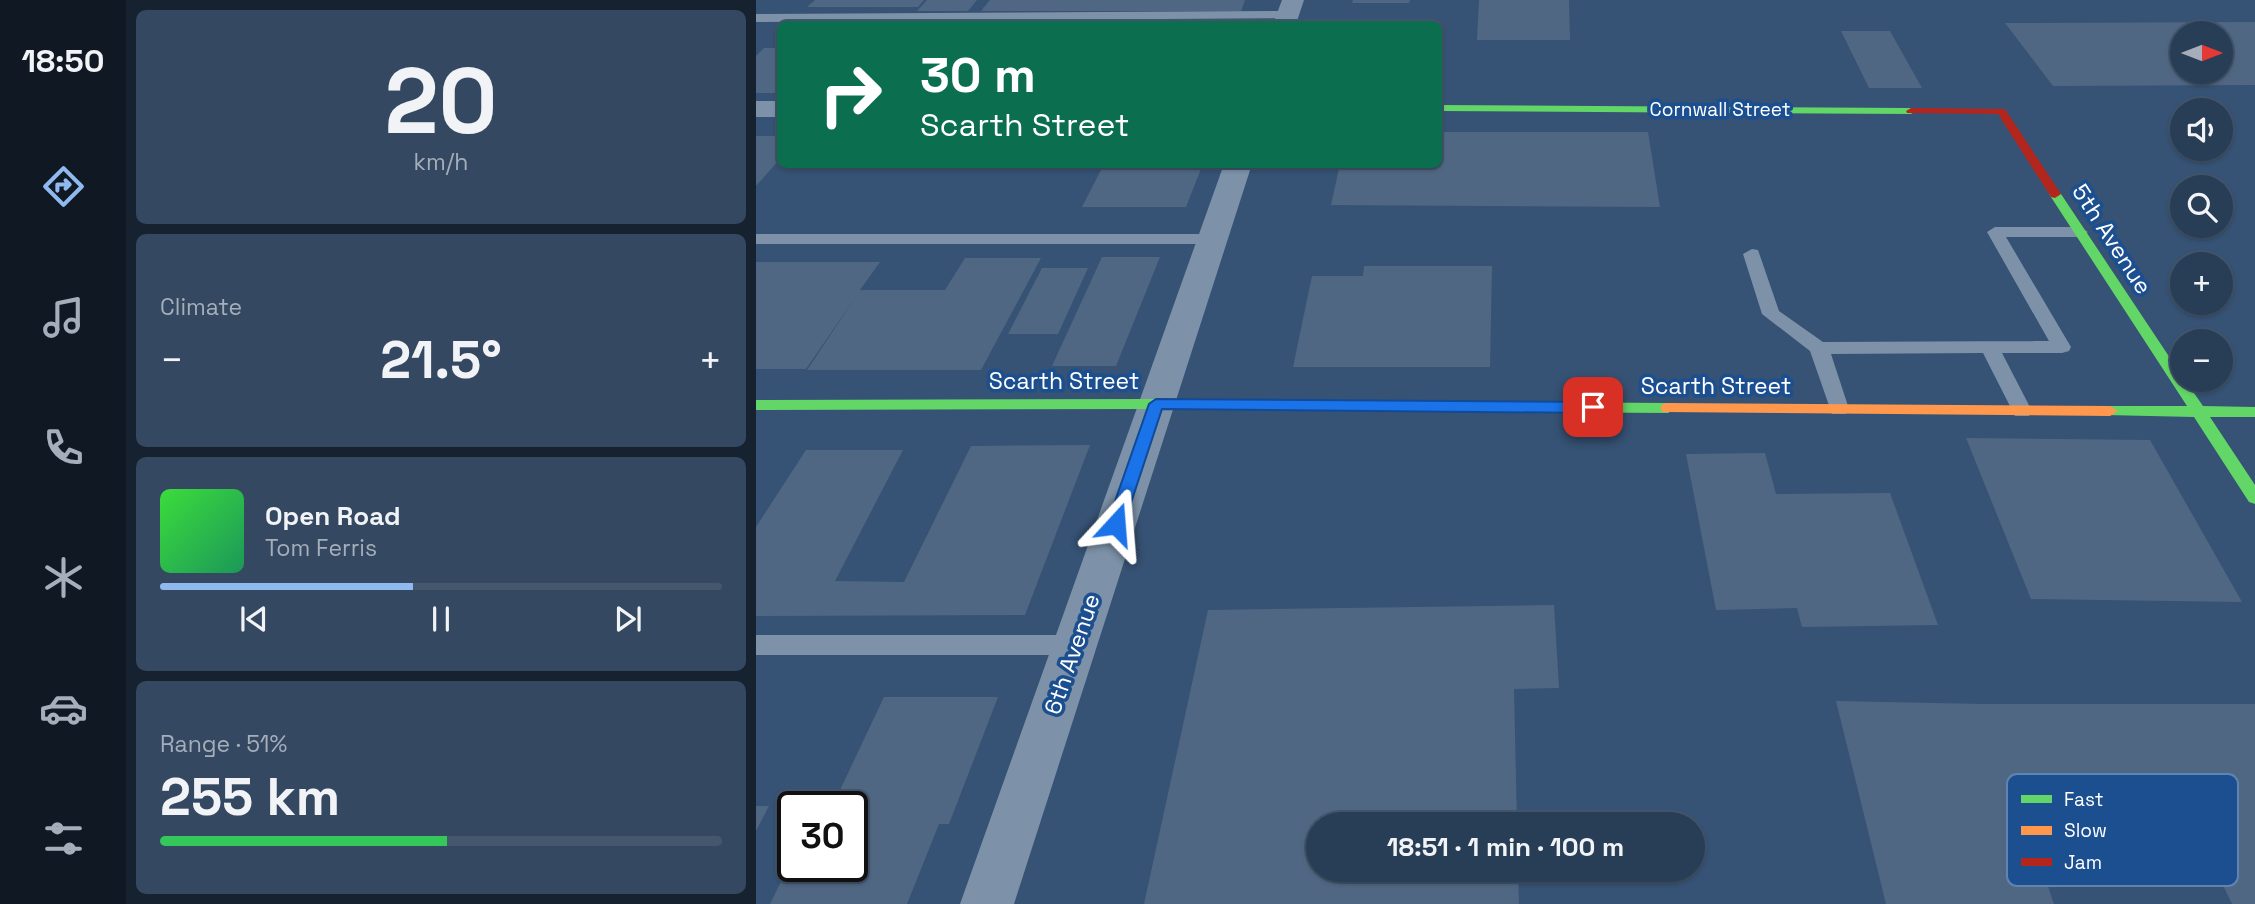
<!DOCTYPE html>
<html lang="en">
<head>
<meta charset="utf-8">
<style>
	body { margin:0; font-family:"Space Grotesk",sans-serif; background:#344961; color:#f1f3f6; height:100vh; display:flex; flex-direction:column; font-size:26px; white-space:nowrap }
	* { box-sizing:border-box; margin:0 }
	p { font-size:23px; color:#a5aeba }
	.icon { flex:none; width:38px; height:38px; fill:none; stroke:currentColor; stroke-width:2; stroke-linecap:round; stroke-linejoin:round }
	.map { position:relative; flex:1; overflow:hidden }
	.side { display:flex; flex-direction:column; gap:10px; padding:10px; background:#162230; width:630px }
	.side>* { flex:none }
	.hud { position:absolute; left:21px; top:21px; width:665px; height:147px; border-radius:10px; box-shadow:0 2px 5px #0004,0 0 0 2px #44576d; background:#0b6e4f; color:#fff; overflow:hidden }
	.needle { width:46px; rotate:90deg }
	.tools { position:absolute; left:1414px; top:21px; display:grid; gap:14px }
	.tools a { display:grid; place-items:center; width:63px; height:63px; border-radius:50%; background:#283e57; box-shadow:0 2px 5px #0004,0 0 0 2px #44576d; font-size:35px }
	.speed { position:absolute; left:21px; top:791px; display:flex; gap:14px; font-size:35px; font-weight:700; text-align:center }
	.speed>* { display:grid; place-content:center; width:91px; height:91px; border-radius:50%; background:#283e57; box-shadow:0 2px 5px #0004,0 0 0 2px #44576d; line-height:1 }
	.speed .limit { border:4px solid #111; border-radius:10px; background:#fff; color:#111 }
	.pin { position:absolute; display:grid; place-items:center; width:60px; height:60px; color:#fff; margin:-30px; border-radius:14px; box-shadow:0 4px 10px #0006 }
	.me { position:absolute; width:77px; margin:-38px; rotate:19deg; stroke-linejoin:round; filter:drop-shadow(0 0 5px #0008) }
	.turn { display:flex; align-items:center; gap:24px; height:147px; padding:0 28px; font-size:32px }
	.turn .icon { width:91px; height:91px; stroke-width:2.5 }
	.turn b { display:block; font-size:49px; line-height:60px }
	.big { font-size:52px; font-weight:700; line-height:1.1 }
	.side .card { flex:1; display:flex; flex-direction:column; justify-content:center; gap:10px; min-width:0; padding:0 24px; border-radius:10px; background:#344961 }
	.side .dial { align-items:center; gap:0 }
	.dial b { font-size:91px; line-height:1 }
	.song { display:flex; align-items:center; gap:21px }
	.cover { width:84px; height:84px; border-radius:10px; background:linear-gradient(135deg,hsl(120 70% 55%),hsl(150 70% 35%)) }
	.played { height:7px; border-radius:4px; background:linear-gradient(90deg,#90b9f0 45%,#44576d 45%) }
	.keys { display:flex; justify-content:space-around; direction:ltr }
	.heat { display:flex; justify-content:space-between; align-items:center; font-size:38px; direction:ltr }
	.charge { height:10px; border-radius:5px; background:linear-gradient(90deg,#34c759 51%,#44576d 0) }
	.trip { position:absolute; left:550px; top:812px; width:399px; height:70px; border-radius:35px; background:#283e57; box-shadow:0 2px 5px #0004,0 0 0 2px #44576d; font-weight:700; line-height:70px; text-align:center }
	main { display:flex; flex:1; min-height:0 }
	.tab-bar { display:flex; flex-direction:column; width:126px; justify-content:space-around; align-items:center; background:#101923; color:#a5aeba }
	.tab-bar .icon { width:49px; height:49px }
	.tab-bar .current { color:#90b9f0 }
	.tab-bar b { font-size:32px; color:#f1f3f6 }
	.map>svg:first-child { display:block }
	.building { fill:#506783; fill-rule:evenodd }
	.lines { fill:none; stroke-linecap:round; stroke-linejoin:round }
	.lane { fill:#7d92a8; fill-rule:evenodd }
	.street { fill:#7d92a8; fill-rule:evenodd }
	.fast { fill:#63d668; fill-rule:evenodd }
	.slow { fill:#ff974d; fill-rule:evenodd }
	.jam { fill:#b3261e; fill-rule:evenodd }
	.route { fill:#1a73e8; stroke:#114b97; stroke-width:2 }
	.labels { text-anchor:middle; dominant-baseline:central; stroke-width:7; stroke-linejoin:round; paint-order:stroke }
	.far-street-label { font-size:19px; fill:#fff; stroke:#1b4f8f }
	.street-label { font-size:23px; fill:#fff; stroke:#1b4f8f }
	.key { fill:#1b4f8f; stroke:#5f84b1; stroke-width:2 }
	.key-label { font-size:19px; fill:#fff }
</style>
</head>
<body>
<main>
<nav class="tab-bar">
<b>18:50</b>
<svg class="icon current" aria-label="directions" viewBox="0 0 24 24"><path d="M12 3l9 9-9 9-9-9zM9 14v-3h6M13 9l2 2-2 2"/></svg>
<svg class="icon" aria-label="music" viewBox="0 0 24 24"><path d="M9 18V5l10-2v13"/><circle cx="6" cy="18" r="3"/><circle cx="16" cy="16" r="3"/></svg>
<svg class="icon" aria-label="phone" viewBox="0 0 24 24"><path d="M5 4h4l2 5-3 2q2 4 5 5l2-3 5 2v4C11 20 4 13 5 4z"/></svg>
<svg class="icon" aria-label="climate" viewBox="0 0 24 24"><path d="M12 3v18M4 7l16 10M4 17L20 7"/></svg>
<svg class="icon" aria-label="car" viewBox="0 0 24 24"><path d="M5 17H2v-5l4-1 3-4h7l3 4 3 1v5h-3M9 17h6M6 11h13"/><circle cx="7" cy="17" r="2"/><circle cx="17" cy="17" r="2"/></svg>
<svg class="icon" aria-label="filters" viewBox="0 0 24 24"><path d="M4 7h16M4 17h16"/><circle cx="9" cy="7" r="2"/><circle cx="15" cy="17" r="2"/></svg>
</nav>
<section class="side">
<div class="card dial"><b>20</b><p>km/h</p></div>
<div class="card"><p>Climate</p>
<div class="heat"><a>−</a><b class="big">21.5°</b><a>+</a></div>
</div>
<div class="card">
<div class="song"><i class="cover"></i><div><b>Open Road</b><p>Tom Ferris</p></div></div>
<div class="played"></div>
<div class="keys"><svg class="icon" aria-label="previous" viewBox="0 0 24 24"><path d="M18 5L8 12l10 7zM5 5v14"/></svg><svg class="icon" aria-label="pause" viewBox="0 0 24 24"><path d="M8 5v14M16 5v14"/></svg><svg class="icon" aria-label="next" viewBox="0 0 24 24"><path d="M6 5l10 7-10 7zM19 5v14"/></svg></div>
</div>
<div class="card"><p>Range · 51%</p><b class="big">255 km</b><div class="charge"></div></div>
</section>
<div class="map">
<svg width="1499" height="904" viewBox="0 0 1499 904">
	<rect width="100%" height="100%" fill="#365274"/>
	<path class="building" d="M59,0H168L162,7H51Z
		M171,0H221L212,11H161Z
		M234,0H489L485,11H225Z
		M597,0H654L653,3H596Z
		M723,0H813L814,40H721Z
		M1499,22V85L1297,86L1249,23ZM1426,33H1465V72H1426Z
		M1085,31H1134L1166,88H1113Z
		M8,48H24V93H0V56Z
		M682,132H892L904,207L575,205L584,164H682Z
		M0,136H24V159L0,186Z
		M348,164H447L430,207H326Z
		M346,257H404L360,366H296Z
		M209,258H285L225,370H51L101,295L50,369H0V262H124L104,290H189Z
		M608,266H736L734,367H537L556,276H607Z
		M286,268H332L302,334H252Z
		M1210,438L1394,440L1486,602L1275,599Z
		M334,445L269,615L0,616V527L50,450H147L79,581L148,582L215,446Z
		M1009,453L1020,494L1134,493L1182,625L1046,627L1041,608L960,610L930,454Z
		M798,605L803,688L758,689L761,824H562V870H762L763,904H388L452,610Z
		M128,697H242L193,824H183L151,904H14L37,857V866H96V807H76Z
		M1080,701L1228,704H1499V904H1476L1434,816H1268L1298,904H1130Z
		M0,806H13L0,831Z"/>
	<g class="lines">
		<path class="lane" d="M532,11L538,15L536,18L0,22V14Z
			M1239,227H1324L1332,232L1324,237H1250L1315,347L1313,351L1306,353H1246L1276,411L1273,416H1259L1227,353L1075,354L1093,409L1090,414H1076L1054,351L1006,314L987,254L996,249L1002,250L1023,311L1067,342L1293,341L1231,232Z
			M0,234H456L464,239L456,244H0Z
			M0,635H319L328,638L331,645L328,652L319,655H0Z"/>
		<path class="street" d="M526,0H548L540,24H517Z
			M0,101H24V117H0Z
			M468,164H496L258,904H204Z"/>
		<path class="fast" d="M682,105L1155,108L1160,111L1155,114L682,111Z
			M1299,190L1305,194L1426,376V380H1429L1447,406L1499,407V417H1454L1499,485V504L1493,502L1438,417L1349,415L1346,411L1354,406H1431L1293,194Z
			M400,399L912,403L920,408L912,413L400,409L0,410V400Z"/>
		<path class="slow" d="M912,403L1354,406L1362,411L1354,416L907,412L904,408L907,404Z"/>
		<path class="jam" d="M1155,108L1249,109L1305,194L1299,198L1295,197L1242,114L1151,113L1150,111Z"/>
	</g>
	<path class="route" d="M400,399L837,402L845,407L837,413L406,409L368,524L366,529H354L351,524L393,404Z"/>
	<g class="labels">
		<g class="far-street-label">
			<text x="964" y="109">Cornwall Street</text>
		</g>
		<g class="street-label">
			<text transform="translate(1356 239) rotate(57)">5th Avenue</text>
			<text x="308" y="381">Scarth Street</text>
			<text x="960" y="386">Scarth Street</text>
			<text transform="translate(316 654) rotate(-71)">6th Avenue</text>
		</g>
	</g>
	<rect x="1251" y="774" width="231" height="112" rx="10" class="key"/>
	<rect x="1265" y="795" width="31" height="8" fill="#63d668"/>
	<rect x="1265" y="826" width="31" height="9" fill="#ff974d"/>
	<rect x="1265" y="858" width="31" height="8" fill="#b3261e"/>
	<g class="key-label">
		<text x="1308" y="806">Fast</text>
		<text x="1308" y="837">Slow</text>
		<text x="1308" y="869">Jam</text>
	</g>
</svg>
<div class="tools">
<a><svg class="needle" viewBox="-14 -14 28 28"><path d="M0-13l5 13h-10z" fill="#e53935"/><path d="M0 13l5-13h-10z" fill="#a5aeba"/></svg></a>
<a><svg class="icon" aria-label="sound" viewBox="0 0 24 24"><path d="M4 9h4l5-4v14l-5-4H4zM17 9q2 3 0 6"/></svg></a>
<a><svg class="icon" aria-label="search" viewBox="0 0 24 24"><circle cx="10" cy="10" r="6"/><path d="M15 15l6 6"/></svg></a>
<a>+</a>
<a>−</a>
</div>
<div class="speed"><div class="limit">30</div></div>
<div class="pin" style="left:837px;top:407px;background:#d93025"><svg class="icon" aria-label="arrive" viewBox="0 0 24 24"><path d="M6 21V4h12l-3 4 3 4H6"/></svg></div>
<svg class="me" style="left:360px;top:524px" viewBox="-20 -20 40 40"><path d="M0-17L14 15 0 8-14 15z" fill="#1a73e8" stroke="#fff" stroke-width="4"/></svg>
<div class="trip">18:51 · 1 min · 100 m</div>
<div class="hud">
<div class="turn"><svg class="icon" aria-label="right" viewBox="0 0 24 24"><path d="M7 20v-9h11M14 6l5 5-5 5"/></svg><div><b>30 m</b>Scarth Street</div></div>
</div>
</div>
</main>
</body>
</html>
